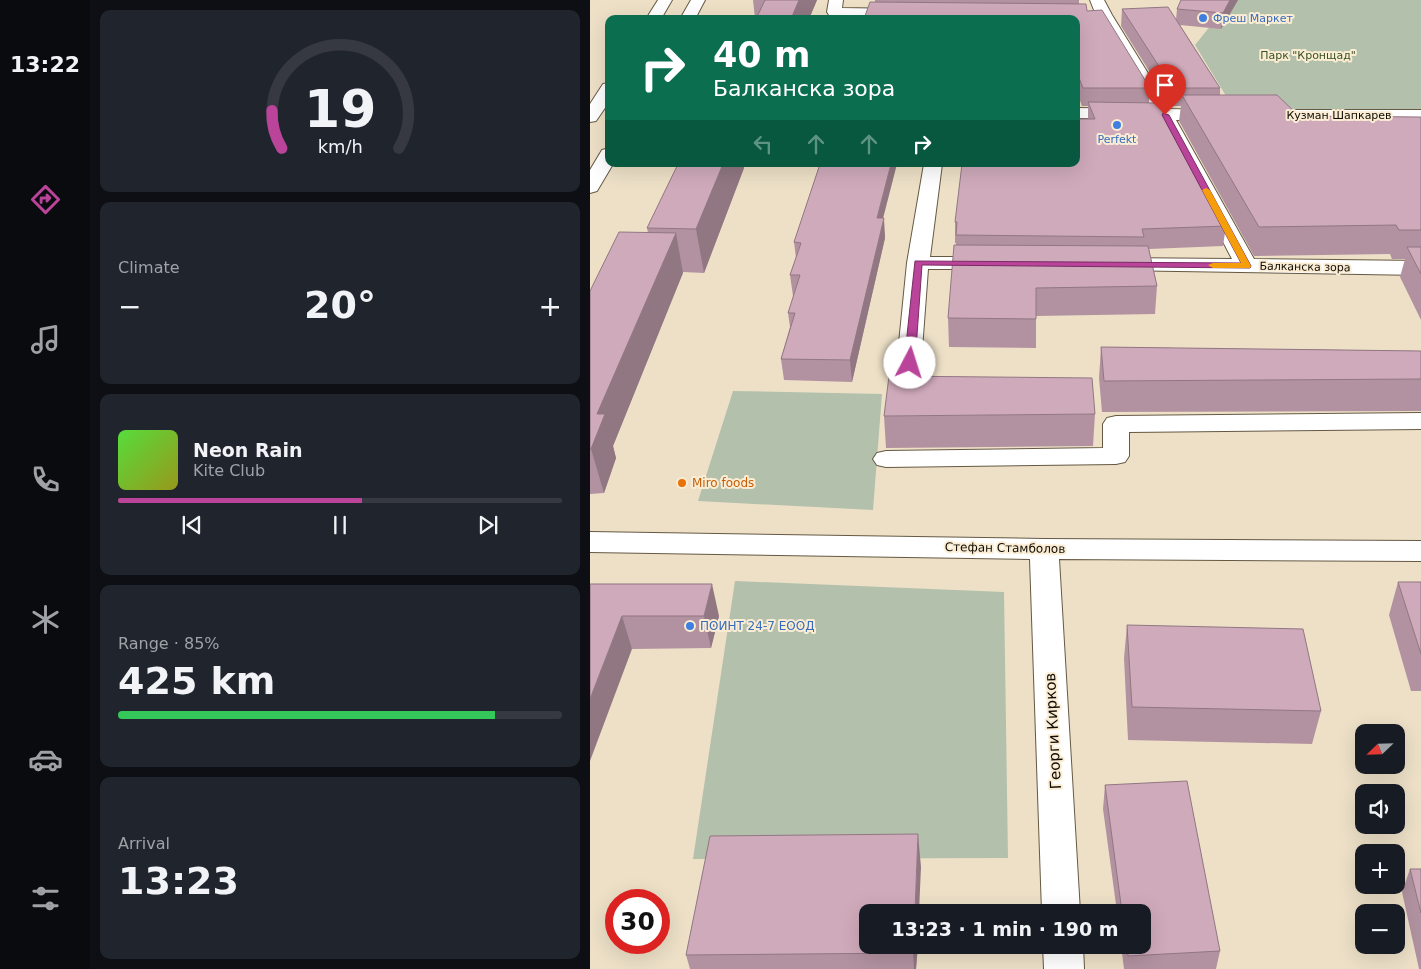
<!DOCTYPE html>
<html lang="en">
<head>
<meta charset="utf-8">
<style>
	body { margin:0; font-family:"DejaVu Sans",sans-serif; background:#20242c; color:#f1f3f6; height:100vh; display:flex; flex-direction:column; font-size:19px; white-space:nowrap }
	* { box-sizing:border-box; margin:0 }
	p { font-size:16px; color:#9ea1a6 }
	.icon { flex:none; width:28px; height:28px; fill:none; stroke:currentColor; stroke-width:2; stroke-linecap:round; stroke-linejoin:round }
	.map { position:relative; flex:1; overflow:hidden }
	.drawer { display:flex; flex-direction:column; gap:10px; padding:10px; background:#0d0f14; width:500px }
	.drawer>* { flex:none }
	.guide { position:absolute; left:15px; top:15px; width:475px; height:152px; border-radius:10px; box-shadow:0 5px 20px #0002; background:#0b6e4f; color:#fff; overflow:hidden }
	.needle { width:32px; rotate:247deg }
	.tools { position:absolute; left:765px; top:724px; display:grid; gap:10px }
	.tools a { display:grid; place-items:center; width:50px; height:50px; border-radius:10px; background:#171b24; box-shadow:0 5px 20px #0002; font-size:25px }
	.speed { position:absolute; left:15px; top:889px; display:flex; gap:10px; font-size:25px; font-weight:700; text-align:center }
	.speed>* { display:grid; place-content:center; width:65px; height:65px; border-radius:50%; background:#171b24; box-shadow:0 5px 20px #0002; line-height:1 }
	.speed .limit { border:8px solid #d22; background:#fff; color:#111 }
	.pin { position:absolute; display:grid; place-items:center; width:42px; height:42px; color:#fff; margin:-51px -21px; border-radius:50% 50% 50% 0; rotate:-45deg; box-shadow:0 0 5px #0007 }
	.pin .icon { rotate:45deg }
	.me { position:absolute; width:55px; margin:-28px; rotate:5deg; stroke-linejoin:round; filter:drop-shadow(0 0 4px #0008) }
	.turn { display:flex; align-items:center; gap:18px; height:105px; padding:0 25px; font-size:22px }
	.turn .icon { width:65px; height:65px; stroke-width:2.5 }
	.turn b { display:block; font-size:35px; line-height:42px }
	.lanes { display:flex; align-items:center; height:48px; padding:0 25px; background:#0003; justify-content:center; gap:25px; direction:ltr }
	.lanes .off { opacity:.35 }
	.big { font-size:38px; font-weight:800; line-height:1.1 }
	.drawer .card { flex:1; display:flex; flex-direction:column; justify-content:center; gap:8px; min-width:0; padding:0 18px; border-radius:10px; background:#20242c }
	.drawer .dial { align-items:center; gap:0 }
	.dial svg { height:130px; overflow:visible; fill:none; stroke:#363941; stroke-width:7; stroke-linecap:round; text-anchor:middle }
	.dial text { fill:#f1f3f6; stroke:none }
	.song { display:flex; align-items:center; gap:15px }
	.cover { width:60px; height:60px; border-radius:8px; background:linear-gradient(135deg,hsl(110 70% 55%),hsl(60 70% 35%)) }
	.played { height:5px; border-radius:2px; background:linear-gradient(90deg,#ba449a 55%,#363941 55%) }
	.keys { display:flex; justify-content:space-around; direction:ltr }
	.heat { display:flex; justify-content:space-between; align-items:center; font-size:28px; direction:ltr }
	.charge { height:8px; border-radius:4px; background:linear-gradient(90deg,#34c759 85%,#363941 0) }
	.trip { position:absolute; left:269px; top:904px; width:292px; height:50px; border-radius:10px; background:#171b24; box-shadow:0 5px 20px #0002; font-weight:800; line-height:50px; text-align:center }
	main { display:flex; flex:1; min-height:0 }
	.menu { display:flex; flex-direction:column; width:90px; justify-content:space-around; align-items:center; background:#090b0e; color:#9ea1a6 }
	.menu .icon { width:35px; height:35px }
	.menu .on { color:#ba449a }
	.menu b { font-size:22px; color:#f1f3f6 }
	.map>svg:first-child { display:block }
	.green { fill:#b3c0ac }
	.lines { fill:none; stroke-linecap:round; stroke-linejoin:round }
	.minor-casing { stroke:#655944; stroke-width:2 }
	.minor { fill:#fff; fill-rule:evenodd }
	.wall { fill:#b292a0 }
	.shaded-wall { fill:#917782 }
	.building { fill:#cfaaba; stroke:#917782 }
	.route { fill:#ba449a; stroke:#792c64 }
	.slow { fill:#f59e0b }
	.shop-dot { fill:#3f7fe0; stroke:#fbedd4; stroke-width:2 }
	.food-dot { fill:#e8710a; stroke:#fbedd4; stroke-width:2 }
	.labels { text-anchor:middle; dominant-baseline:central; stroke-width:4; stroke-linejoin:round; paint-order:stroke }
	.far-shop-label { font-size:11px; fill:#366cbe; stroke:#fbedd4; text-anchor:start }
	.far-park-label { font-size:11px; fill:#365224; stroke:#fbedd4 }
	.far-street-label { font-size:11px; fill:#0f0b04; stroke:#fbedd4 }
	.food-label { font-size:12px; fill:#c56008; stroke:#fbedd4; text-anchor:start }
	.street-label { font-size:12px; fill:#0f0b04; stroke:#fbedd4 }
	.shop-label { font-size:12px; fill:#366cbe; stroke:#fbedd4; text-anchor:start }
	.near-street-label { font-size:15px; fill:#0f0b04; stroke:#fbedd4 }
</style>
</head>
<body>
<main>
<nav class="menu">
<b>13:22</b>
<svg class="icon on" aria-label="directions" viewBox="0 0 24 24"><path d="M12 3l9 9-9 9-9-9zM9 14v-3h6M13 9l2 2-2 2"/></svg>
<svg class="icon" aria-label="music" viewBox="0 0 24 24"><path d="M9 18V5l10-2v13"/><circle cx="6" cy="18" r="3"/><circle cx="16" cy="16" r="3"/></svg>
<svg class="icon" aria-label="phone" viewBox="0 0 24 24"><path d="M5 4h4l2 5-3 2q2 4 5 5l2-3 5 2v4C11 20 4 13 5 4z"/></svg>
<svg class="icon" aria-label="climate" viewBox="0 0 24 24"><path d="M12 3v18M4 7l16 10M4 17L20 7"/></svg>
<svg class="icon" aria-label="car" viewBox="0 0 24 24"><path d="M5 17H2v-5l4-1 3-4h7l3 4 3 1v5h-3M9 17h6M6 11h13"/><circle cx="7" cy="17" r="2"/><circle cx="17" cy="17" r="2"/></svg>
<svg class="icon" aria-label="filters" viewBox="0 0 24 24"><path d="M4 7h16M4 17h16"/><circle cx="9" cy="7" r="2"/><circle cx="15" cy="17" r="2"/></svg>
</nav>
<section class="drawer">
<div class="card dial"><svg viewBox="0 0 100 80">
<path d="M14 69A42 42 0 1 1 86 69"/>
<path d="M14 69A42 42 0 0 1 8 46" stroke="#ba449a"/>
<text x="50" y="56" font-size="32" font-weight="700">19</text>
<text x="50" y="72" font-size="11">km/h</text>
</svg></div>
<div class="card"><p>Climate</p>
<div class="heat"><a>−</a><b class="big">20°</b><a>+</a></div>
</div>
<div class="card">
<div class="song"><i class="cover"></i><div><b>Neon Rain</b><p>Kite Club</p></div></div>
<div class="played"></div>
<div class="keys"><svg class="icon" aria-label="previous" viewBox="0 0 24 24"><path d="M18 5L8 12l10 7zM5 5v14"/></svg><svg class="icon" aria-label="pause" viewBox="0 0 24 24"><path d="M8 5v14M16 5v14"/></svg><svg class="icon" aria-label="next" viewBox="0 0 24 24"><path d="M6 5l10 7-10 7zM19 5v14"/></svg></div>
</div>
<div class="card"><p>Range · 85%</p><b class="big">425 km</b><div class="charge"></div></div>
<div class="card"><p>Arrival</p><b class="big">13:23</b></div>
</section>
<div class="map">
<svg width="831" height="969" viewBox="0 0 831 969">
	<rect width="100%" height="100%" fill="#ede0c7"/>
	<path class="green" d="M641,0H831V109H644L605,45Z
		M143,391L292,394L283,510L108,501Z
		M145,581L414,592L418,858L103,859Z"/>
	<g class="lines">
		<defs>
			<path id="minor" d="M68,0H82L71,19H56Z
				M101,0H115L105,19H90Z
				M239,0H253L252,8L313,9L318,10L320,13L318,16L313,17L244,16L239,15L237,12Z
				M500,0H514L522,15L580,109L627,110L633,111L636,115L633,119L627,120H586L664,259L831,261V275L525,270L517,269L514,264L517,259L525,258L642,259L569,119L486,118V108L562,109L506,15Z
				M19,83V102L6,121L0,122V104L13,84Z
				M670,110H831V120L664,119L661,115L664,111Z
				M19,148V164H23L7,191L0,193V170L12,150Z
				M334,164H352L340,257H399L407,258L410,263L407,268L399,269H338L331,363L328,368L319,370L310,368L307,363L317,263Z
				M831,413V429L539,432V456L535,462L526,464L296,467L287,465L283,459L287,453L296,451L513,448V424L517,418L526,416Z
				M0,532L454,539L831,541V561L469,559L490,912H452L440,559L0,552Z
				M453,945H493L494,969H454Z"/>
		</defs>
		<use href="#minor" class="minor-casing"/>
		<use href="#minor" class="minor"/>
	</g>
	<path class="wall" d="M163,0H227L219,19H165Z
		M285,0H489V4L497,11L560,88L559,103L636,226L633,246L559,249L567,286L565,314L446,316V348L359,347L358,318L366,245V243H365V222L498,119V106H492L486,90V19H275V16L285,2Z
		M591,0H648L631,29L590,25L630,88V95L709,116L831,117V320L810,277L815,259H802L800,254L664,256L589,121L591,106H581L531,26L532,9L586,20L587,9Z
		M154,168L114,273L93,272L23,446L26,458L14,493L0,494V291L58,233L57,228Z
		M293,218L295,238L262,382L194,380L191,359L200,327L198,313L204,296H203L200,275L206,258L204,242Z
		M511,347L831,351V411L512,412L509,378Z
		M505,414L503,446L296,448L294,416Z
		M808,582H831V691H821L799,615Z
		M0,584L129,616L121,648L42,649Z
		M537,625L731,711L722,744L538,740L534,658Z
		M515,785L630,951L626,969H534L531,945H552V912H527L513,809Z
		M331,867L278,945H328L326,969H100L96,955Z
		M820,869H831V969H829L812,892Z"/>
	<path class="shaded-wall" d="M209,0H227L219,19H201Z
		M640,0H648L631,29L633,13Z
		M133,164H154V168L114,273L106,229Z
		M301,164H307L288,238L287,218Z
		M294,218L295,238L262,382L260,360Z
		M86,233L93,273L23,446L26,458L14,493L1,449L7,414Z
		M122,584L129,616L121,648L114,616Z
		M32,616L42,649L0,761V699Z
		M328,834L331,867L329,912H325Z
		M323,945H328L326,969H324L323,953Z"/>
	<path class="building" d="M175,0H209L201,19H166Z
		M591,0H640L633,13L587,9Z
		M280,2L496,4L497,11L512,10L560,88H493L486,70V19H291V17L275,16Z
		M578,7L630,88H583L532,9Z
		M592,95H687L709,116L831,117V230H809L806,225L669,227Z
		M498,102L568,103L636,226L552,229L554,237L366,235L367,222H365L372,164H486V119H505Z
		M88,164H133L106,229L57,228Z
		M230,164H301L287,218H294L260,360L191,359L205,313H198L210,275H200L211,243L204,242Z
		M29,232L86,233L7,414H15L1,449H0V291Z
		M364,245L558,246L567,286L446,288V319L358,318Z
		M817,247H831V274Z
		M511,347L831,351V379L514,381Z
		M299,376L502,378L505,414L294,416Z
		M808,582H831V654Z
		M0,584H122L114,616H32L0,699Z
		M537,625L713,629L731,711L542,707Z
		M597,781L630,951L538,956L537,945H552V912H532L515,785Z
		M328,834L325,912H278V945H323V953L96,955L120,836Z
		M820,869H831V913Z"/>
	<path class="route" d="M573,113L579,115L661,266L660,268L332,265L325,363L323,365H316L314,363L325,261L651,263L572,115Z"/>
	<path class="slow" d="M616,188L620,190L661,266L660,268H623L618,265L623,263H651L612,190Z"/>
	<g class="shop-dot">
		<circle cx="613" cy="18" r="5"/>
		<circle cx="527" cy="125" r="5"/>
		<circle cx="100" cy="626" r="5"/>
	</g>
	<circle class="food-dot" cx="92" cy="483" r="5"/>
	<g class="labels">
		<g class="far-shop-label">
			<text x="623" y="18">Фреш Маркет</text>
			<text x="527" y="139" text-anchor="middle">Perfekt</text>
		</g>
		<g class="far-park-label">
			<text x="718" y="55">Парк "Кронщад"</text>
		</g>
		<g class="far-street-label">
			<text x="749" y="115">Кузман Шапкарев</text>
			<text transform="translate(715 267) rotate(1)">Балканска зора</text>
		</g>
		<g class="food-label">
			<text x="102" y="483">Miro foods</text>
		</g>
		<g class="street-label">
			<text transform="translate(415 548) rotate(1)">Стефан Стамболов</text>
		</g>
		<g class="shop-label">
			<text x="110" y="626">ПОИНТ 24-7 ЕООД</text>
		</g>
		<g class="near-street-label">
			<text transform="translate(463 731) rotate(-93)">Георги Кирков</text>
		</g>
	</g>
</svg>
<div class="tools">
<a><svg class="needle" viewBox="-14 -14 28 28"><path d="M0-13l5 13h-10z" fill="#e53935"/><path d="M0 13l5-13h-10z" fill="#9ea1a6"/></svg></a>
<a><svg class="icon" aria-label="sound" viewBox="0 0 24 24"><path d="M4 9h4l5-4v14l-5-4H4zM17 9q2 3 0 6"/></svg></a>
<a>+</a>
<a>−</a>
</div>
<div class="speed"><div class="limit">30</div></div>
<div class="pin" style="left:575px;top:115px;background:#d93025"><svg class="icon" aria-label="arrive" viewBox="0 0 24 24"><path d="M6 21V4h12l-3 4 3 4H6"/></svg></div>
<svg class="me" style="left:320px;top:363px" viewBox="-20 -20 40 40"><circle r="19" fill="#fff"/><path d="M0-13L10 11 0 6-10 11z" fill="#ba449a"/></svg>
<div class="trip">13:23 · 1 min · 190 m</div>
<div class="guide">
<div class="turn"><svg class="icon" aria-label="right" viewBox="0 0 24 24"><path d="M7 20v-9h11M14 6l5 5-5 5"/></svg><div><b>40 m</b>Балканска зора</div></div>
<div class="lanes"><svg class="icon off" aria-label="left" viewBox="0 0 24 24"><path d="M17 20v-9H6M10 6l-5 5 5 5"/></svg><svg class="icon off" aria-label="ahead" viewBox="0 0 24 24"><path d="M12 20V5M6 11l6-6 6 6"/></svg><svg class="icon off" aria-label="ahead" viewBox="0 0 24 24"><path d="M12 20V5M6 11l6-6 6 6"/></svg><svg class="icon" aria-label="right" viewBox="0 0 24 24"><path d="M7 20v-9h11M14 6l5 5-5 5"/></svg></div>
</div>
</div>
</main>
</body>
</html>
